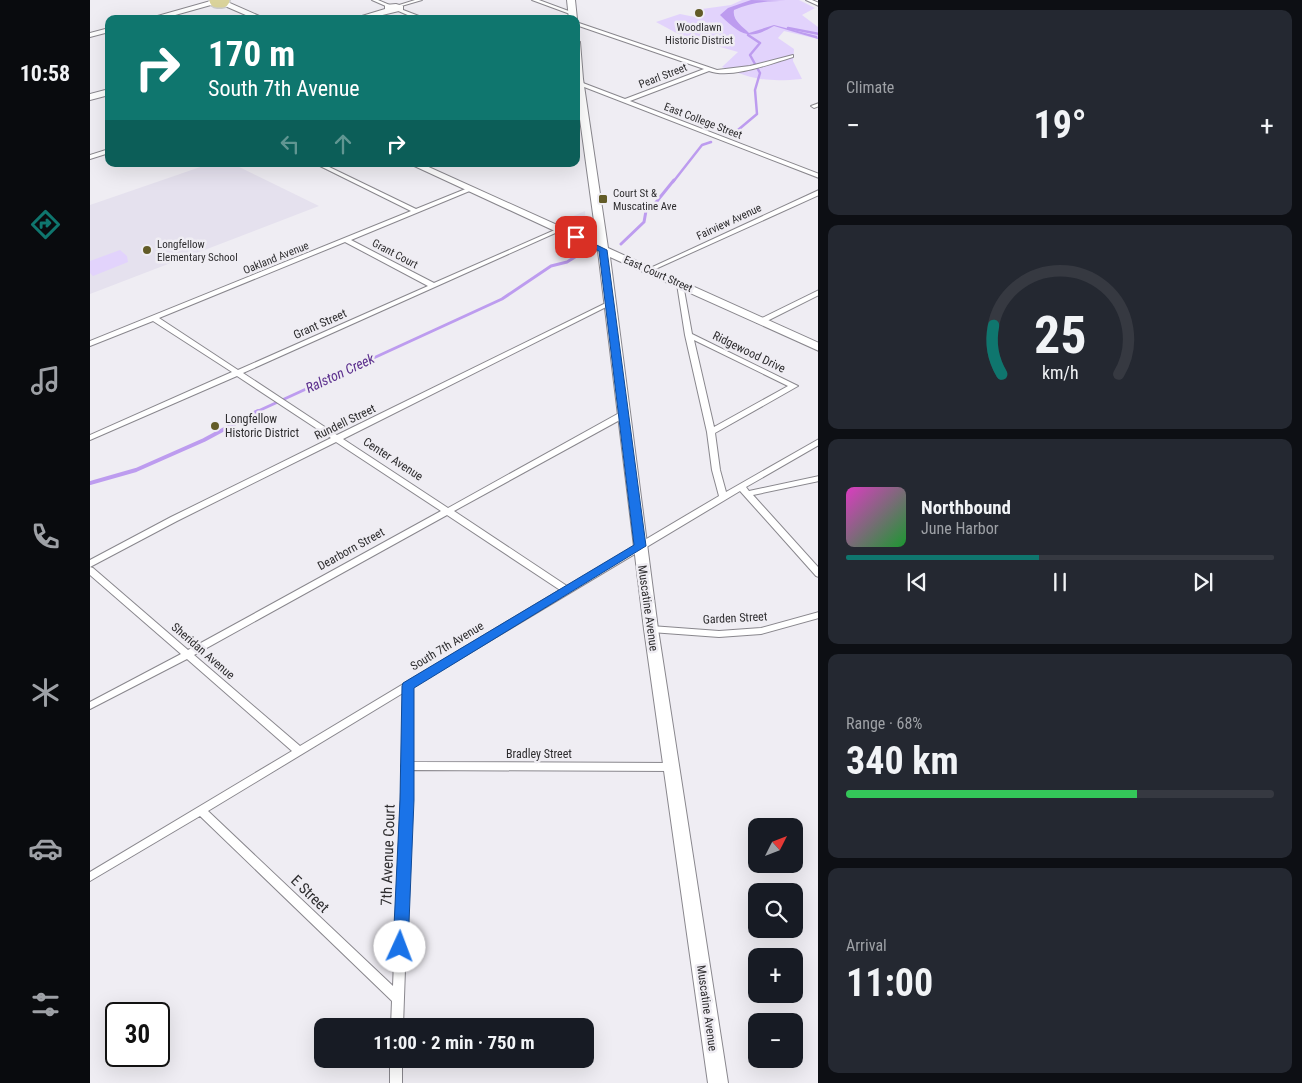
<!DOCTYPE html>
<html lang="en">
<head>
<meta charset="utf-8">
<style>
	body { margin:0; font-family:"Roboto Condensed",sans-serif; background:#242831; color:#f1f3f6; height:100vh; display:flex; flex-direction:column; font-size:19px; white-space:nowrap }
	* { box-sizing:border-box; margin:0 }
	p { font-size:16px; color:#9ea1a6 }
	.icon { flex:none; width:28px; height:28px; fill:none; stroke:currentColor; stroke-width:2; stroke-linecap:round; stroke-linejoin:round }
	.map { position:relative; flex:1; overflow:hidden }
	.panel { display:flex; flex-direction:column; gap:10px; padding:10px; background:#0d0f14; width:484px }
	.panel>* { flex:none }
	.guide { position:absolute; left:15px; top:15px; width:475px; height:152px; border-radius:10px; box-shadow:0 5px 20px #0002; background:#0f766e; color:#fff; overflow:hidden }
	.needle { width:32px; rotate:48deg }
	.fabs { position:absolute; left:658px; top:818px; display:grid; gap:10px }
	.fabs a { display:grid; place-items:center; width:55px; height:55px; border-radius:10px; background:#171b24; box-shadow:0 5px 20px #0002; font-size:25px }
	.speed { position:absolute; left:15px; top:1002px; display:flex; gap:10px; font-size:25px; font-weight:700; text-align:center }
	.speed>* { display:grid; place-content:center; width:65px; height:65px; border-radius:50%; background:#171b24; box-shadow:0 5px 20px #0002; line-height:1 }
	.speed .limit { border:2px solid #111; border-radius:8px; background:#fff; color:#111 }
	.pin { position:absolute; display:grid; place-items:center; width:42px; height:42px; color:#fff; margin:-21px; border-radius:10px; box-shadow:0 2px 8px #0006 }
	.me { position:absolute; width:55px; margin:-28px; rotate:2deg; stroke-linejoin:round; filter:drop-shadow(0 0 4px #0008) }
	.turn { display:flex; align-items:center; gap:18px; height:105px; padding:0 20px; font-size:22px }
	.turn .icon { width:65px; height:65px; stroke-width:2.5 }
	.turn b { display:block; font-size:35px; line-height:42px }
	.lanes { display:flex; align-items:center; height:48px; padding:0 20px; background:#0003; justify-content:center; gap:25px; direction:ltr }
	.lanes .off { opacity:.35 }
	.big { font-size:38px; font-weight:700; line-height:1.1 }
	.panel .widget { flex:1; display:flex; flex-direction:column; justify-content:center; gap:8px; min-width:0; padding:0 18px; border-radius:10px; background:#242831 }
	.panel .dial { align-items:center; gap:0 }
	.dial svg { height:130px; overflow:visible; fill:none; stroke:#363941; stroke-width:7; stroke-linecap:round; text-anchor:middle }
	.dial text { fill:#f1f3f6; stroke:none }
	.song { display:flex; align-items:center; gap:15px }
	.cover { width:60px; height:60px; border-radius:8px; background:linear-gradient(135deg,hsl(310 70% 55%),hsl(130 70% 35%)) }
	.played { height:5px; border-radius:2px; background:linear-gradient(90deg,#0f766e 45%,#363941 45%) }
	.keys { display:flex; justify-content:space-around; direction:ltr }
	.heat { display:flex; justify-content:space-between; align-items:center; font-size:28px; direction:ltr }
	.charge { height:8px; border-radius:4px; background:linear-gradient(90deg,#34c759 68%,#363941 0) }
	.trip { position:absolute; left:224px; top:1018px; width:280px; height:50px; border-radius:10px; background:#171b24; box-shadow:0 5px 20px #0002; font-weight:700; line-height:50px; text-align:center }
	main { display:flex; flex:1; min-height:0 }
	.tab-bar { display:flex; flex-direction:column; width:90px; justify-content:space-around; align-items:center; background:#090b0e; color:#9ea1a6 }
	.tab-bar .icon { width:35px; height:35px }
	.tab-bar .current { color:#0f766e }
	.tab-bar b { font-size:22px; color:#f1f3f6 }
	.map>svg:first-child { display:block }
	.built { fill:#e5e1ee }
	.green { fill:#e2d3fc }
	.water { fill:#bd9cef }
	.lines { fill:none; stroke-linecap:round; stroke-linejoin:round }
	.stream-far2 { stroke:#bd9cef; stroke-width:2.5 }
	.stream-far1 { stroke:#bd9cef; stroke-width:3 }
	.stream { stroke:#bd9cef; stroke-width:4 }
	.street-casing { stroke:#89878d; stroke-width:2 }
	.secondary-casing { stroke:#89878d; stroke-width:2 }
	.primary-casing { stroke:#cdcdcd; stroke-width:18 }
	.street { fill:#fff; fill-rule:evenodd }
	.secondary { fill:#fff; fill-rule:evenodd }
	.primary { stroke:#dad39b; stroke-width:15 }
	.route { fill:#1a73e8; stroke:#114b97 }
	.poi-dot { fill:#625b27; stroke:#efedf3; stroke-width:2 }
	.labels { text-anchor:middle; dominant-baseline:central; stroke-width:5; stroke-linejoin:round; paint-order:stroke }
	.far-poi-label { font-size:11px; fill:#2e2d2f; stroke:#efedf3; text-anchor:start }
	.far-street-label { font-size:11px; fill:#2e2d2f; stroke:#efedf3 }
	.street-label { font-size:12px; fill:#2e2d2f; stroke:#efedf3 }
	.poi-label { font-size:12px; fill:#2e2d2f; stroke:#efedf3; text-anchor:start }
	.water-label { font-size:14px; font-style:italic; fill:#5a2d8c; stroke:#efedf3 }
	.near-street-label { font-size:15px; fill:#2e2d2f; stroke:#efedf3 }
</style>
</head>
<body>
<main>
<nav class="tab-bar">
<b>10:58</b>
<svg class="icon current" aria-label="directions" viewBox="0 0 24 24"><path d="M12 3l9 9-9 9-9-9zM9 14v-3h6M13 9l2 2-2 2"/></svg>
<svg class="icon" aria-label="music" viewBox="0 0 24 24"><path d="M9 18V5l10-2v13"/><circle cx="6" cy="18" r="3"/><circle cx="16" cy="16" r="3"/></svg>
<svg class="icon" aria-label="phone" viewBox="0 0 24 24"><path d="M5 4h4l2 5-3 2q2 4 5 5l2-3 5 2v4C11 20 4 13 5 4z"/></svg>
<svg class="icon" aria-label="climate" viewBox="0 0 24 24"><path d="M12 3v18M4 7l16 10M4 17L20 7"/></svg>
<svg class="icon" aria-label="car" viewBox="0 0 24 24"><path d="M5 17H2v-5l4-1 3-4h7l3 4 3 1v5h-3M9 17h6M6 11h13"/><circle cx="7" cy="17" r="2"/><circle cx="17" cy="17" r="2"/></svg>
<svg class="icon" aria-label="filters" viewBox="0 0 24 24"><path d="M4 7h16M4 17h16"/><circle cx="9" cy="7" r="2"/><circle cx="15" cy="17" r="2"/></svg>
</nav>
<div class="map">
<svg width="729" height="1083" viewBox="0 0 729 1083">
	<rect width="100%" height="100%" fill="#efedf3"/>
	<path class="built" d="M119,164H143L229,206L0,294V205Z
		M495,211L497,234L469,222Z"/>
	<path class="green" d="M652,0H709L725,8L712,15L728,27V39L694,31L688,38L704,49L703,61L712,79C677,82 665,80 632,67L648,52L592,36L566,22L590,14L610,18L614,12L612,9L641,5Z
		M30,250L37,256L38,262L3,276L0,273V261Z"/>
	<path class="water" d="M661,0L696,1C677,1 661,2 644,10C642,20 652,26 659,33L684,25L727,36L728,39L684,26C658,41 651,35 630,15L638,8Z"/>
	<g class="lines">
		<path class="stream-far2" d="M698,28L729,34
			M642,135L667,114L665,90L670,73L660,55L670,43L658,35
			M583,182L612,145L621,142"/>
		<path class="stream-far1" d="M531,244L554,222L556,211L563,206L584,180
			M166,412L412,299L461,266L477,262L493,252"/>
		<path class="stream" d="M0,483L46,470L114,440L168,411"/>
		<defs>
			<path id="street" d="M282,0H288L302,6L298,7Z
				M325,0H332L308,7L306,6Z
				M442,0H449L484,13L480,14Z
				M716,0H722L729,3V6Z
				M308,8L334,18V19H327L306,10V9Z
				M486,22L627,70L660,66L703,55V57C680,64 641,79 619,71L540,101L729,174V178L489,85V83H493L535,99L614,69L486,25Z
				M729,103V106L724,108L721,106Z
				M19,149V153L0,159V155Z
				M226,164H233L326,209L378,188H382V190L261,240L344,283L467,229H471L472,230L153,373L247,435L518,302H522L524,303L253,439L358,508L531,412H537L538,414L537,416L364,511L477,586L629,496L622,470L617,432L595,335L587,284L588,283L590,282L593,284L602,334L708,386L625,433L630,470L636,492L729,439V445L656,487L659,491L729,476V481L663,495L729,568V577L726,576L650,491L323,687V762L582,763L586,764L587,767L586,770L582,771L322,770L313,1026H301L302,1001L110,816L0,881V872L202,751L97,659L0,709V702L91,654L0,575V567L3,568L98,650L351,511L246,442L87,521L0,567V560L81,517L241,438L147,376L0,440V435L142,372L63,321L0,346V341L321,211ZM255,242L338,286L148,370L69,318ZM604,340L698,386L624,427ZM357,515L470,590L210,746L104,655ZM313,693L312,764L311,766L312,768L303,986L118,811Z
				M729,190V195L561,271H557L556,270Z
				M729,290V295L673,323H667L666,321Z
				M729,612V618L671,634L629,637L561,632L556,629L561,626L629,631L671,628Z
				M300,1059H312V1083H300Z"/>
			<path id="secondary" d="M124,0H133L176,19H165L128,3L71,19H57Z
				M477,0H485L487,19L486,20L479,19Z
				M306,4L313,6V10L276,19H262L295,9V5Z
				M19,28V32L0,37V33Z
				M486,40L490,42L493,79L518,248L729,343V351L520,257L568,629L638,1083H618L554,629L508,251L320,164H332L507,243L486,90Z
				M19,89V95L0,100V94Z"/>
			<path id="primary" d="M127,0H132"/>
		</defs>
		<use href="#street" class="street-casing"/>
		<use href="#secondary" class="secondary-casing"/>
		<use href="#primary" class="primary-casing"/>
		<use href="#street" class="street"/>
		<use href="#secondary" class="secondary"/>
		<use href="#primary" class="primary"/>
	</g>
	<path class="route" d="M486,235L517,250L556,546L324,688V800L318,947L316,952L310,954L305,952L303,947L310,800L312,686L313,683L544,545L509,251L483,239L482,237Z"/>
	<g class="poi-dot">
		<circle cx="609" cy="13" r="5"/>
		<rect x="508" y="194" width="10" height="10" rx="2.5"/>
		<circle cx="57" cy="250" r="5"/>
		<circle cx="125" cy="426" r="5"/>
	</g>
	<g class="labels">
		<g class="far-poi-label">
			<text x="609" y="27" text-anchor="middle">Woodlawn<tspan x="609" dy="13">Historic District</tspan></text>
			<text x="523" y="193">Court St &amp;<tspan x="523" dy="13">Muscatine Ave</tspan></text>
			<text x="67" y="244">Longfellow<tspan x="67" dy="13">Elementary School</tspan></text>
		</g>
		<g class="far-street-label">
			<text transform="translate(573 76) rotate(-21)">Pearl Street</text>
			<text transform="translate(613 121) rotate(21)">East College Street</text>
			<text transform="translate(639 222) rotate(-25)">Fairview Avenue</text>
			<text transform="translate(305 254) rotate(28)">Grant Court</text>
			<text transform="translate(186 258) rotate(-22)">Oakland Avenue</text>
			<text transform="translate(568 274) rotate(24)">East Court Street</text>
		</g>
		<g class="street-label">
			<text transform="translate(230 324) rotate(-24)">Grant Street</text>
			<text transform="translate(659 352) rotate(26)">Ridgewood Drive</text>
			<text transform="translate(255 422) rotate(-26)">Rundell Street</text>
			<text transform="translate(303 459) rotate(33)">Center Avenue</text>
			<text transform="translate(261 549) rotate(-29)">Dearborn Street</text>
			<text transform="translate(558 608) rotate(82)">Muscatine Avenue</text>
			<text transform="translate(645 618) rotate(-3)">Garden Street</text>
			<text transform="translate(357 646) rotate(-31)">South 7th Avenue</text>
			<text transform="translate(113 651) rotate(41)">Sheridan Avenue</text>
			<text x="449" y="754">Bradley Street</text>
			<text transform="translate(617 1008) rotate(82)">Muscatine Avenue</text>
		</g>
		<g class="poi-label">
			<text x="135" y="419">Longfellow<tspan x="135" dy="14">Historic District</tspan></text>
		</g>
		<g class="water-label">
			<text transform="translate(250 373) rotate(-25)">Ralston Creek</text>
		</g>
		<g class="near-street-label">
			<text transform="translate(298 855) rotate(-88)">7th Avenue Court</text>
			<text transform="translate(220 894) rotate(44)">E Street</text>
		</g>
	</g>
</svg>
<div class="fabs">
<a><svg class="needle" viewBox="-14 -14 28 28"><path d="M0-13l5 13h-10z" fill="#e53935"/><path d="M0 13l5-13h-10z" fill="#9ea1a6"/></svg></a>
<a><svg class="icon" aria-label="search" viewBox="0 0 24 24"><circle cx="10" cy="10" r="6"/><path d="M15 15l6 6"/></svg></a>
<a>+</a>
<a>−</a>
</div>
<div class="speed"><div class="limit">30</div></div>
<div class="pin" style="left:486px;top:237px;background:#d93025"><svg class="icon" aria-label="arrive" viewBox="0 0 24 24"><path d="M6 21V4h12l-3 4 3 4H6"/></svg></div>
<svg class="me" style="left:310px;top:947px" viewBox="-20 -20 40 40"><circle r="19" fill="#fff"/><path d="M0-13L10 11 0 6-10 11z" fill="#1a73e8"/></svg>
<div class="trip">11:00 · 2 min · 750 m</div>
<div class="guide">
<div class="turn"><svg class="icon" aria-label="right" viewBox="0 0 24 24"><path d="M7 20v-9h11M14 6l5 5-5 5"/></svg><div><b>170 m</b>South 7th Avenue</div></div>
<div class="lanes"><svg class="icon off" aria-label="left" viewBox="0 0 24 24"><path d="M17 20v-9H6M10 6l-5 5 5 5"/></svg><svg class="icon off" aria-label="ahead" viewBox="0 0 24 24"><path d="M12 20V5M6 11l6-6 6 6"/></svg><svg class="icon" aria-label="right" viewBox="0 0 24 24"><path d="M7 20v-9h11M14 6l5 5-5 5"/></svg></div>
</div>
</div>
<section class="panel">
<div class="widget"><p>Climate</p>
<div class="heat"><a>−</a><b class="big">19°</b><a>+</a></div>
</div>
<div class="widget dial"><svg viewBox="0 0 100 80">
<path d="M14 69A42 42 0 1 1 86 69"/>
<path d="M14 69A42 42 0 0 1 9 39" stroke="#0f766e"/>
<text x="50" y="56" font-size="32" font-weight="700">25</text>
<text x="50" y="72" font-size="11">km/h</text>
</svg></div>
<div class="widget">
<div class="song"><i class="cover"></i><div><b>Northbound</b><p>June Harbor</p></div></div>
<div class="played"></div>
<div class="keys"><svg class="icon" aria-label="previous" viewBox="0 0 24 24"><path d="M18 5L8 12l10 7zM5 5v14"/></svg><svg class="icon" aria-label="pause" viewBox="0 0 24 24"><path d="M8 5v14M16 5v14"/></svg><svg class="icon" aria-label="next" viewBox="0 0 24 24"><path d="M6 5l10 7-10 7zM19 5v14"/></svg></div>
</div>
<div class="widget"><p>Range · 68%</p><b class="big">340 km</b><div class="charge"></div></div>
<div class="widget"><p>Arrival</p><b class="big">11:00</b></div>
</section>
</main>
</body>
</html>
